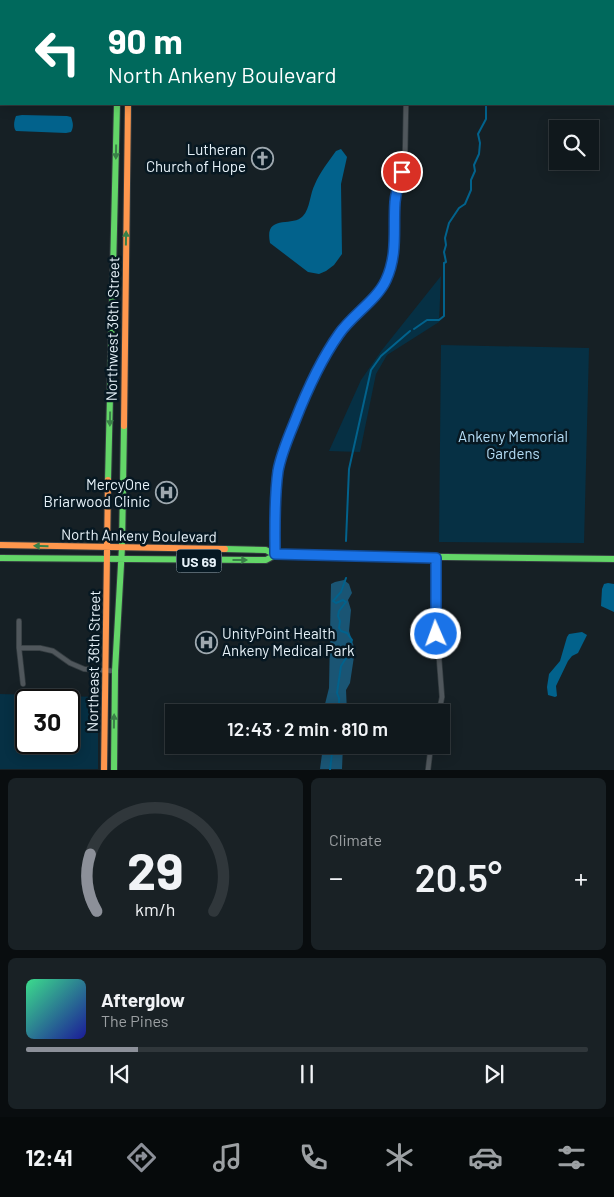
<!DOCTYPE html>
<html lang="en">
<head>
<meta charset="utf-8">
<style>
	body { margin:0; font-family:Barlow,sans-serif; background:#192125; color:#f1f3f6; height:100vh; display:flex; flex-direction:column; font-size:19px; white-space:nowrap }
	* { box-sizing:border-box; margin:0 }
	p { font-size:16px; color:#9ca0a3 }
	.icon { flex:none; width:28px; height:28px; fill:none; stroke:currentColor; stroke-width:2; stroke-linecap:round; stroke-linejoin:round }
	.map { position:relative; height:770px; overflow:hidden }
	.panel { display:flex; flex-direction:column; gap:8px; padding:8px; background:#090d0f; flex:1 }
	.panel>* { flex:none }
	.banner { position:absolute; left:0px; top:0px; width:615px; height:105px; box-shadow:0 2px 12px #0003,0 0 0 1px #30373b; background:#00695c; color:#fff; overflow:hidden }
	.controls { position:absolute; left:549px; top:120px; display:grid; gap:10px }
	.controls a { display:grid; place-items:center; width:50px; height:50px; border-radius:0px; background:#10181c; box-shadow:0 2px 12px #0003,0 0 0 1px #30373b; font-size:25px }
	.speed { position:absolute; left:15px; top:689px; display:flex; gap:10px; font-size:25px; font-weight:700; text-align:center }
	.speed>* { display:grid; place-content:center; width:65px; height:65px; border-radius:50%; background:#10181c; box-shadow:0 2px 12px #0003,0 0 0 1px #30373b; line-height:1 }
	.speed .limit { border:2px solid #111; border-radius:8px; background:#fff; color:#111 }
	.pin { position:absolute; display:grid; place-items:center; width:42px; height:42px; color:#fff; margin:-21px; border:2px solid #fff; border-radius:50%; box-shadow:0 1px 5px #0007 }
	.me { position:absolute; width:55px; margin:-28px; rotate:358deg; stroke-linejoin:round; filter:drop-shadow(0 0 4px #0008) }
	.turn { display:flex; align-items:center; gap:18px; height:105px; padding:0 25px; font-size:22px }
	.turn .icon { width:65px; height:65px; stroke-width:2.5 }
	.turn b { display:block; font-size:35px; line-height:42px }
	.big { font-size:38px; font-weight:600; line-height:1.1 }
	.panel .tile { flex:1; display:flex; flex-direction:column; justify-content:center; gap:8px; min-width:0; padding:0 18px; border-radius:8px; background:#192125 }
	.panel .dial { align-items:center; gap:0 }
	.dial svg { height:130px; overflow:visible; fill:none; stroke:#30373b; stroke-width:7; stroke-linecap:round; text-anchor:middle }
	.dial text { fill:#f1f3f6; stroke:none }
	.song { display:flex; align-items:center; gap:15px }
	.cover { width:60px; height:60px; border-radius:8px; background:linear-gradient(135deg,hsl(150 70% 55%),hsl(240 70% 35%)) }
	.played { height:5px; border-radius:2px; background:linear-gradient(90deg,#8c9099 20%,#30373b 20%) }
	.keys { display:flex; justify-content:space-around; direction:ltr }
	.heat { display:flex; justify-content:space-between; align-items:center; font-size:28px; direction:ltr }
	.panel .tiles { flex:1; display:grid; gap:8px; grid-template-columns:1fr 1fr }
	.tile:last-child { grid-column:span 2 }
	.trip { position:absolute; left:165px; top:704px; width:285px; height:50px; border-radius:0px; background:#10181c; box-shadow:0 2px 12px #0003,0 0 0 1px #30373b; font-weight:600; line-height:50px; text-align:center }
	.menu { display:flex; height:80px; justify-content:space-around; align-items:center; background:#060a0b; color:#9ca0a3 }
	.menu .icon { width:35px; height:35px }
	.menu .current { color:#8c9099 }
	.menu b { font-size:22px; color:#f1f3f6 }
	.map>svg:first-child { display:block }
	.green { fill:#063044; fill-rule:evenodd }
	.forest { fill:#1a5574 }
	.water { fill:#02628c }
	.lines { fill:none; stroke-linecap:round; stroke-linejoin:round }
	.stream { stroke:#02628c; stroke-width:2 }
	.street-casing { stroke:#343c40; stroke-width:6 }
	.fast-casing { stroke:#343c40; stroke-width:8 }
	.slow-casing { stroke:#343c40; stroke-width:8 }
	.street { stroke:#50575c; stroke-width:4.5 }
	.fast { stroke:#63d668; stroke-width:6 }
	.slow { stroke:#ff974d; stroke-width:6 }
	.oneway { fill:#3a8048 }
	.route-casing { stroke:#114b97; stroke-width:12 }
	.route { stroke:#1a73e8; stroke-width:9 }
	.labels { text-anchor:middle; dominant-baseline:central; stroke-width:5; stroke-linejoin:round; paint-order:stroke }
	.shield { fill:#071822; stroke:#a4b1b8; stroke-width:1 }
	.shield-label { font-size:14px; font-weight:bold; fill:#e7f2f9 }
	.poi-label { font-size:15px; fill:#e7f2f9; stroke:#071822; text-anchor:end }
	.street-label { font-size:15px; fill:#e7f2f9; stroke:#071822 }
	.park-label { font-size:15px; fill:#b5ddf6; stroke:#071822 }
</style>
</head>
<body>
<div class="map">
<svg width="614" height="770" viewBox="0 0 614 770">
	<rect width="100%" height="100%" fill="#162025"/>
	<path class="green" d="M441,276L439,322L387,355L376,374L360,452L329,451L361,380L382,350Z
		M441,345L589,348L584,543L439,542Z
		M0,694L98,697V769H0ZM26,700H69V742H26Z"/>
	<path class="forest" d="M344,580L349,584L352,593L348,600L351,610L349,631L355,650L350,683L346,690L347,712H323L329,688L331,584L335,582Z
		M320,745H343L342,769H320L322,754Z"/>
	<path class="water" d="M22,115L67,116L71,117C73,123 74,126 71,132L66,133L16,131C13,127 14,121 16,116Z
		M341,149L347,157L341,184L342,254L334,265L326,271L319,274L308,272L270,243C264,213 292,228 303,216C310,209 310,193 315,184C320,172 329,161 336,151Z
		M608,583L614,584V612L601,606L602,589L604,584Z
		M582,632L587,635L578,653L572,656L568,661L556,686L557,696L555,697L548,695L547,687L549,674L560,661L567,637L569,634Z"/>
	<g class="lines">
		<path class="stream" d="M520,1L521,0
			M414,329L427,320H439L444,316V263L446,262L444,252L446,245L445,238L449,223L459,208L465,204L471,190V180L475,171L474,165L479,154L480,143L478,134L486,119V104
			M346,541L349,469L371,370L381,356L410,331
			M337,712L339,709V698L337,693L341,666L348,655L347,651L352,640L347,633L341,631L339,628L340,621L338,616L339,611L346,602L343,600L336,603L333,601L341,592L346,578
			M329,745L332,753L330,770"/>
		<defs>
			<path id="street" d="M400,0V1
				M275,555L276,488L278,469L284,449L308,390L325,354L342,330L384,284L392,265L395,249V201L405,156L406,104
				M436,558V619L442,697L439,712
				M19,621V648L23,684
				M19,648H40L53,651L70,663L84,669L115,671
				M428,770L431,745"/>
			<path id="fast" d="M130,0V1
				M108,480L117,104
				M225,549L266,550L275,555L614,559
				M0,558L266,560L275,555
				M114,770L115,671L122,547L124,426"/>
			<path id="slow" d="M119,0V1
				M124,426L128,104
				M0,545L225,549
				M104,770L108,480"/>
		</defs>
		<use href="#street" class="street-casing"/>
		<use href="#fast" class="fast-casing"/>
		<use href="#slow" class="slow-casing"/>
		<use href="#street" class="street"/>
		<use href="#fast" class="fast"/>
		<use href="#slow" class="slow"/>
	</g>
	<defs><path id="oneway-solid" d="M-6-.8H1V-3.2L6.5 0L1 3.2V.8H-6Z" transform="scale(1.25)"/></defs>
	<g class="oneway">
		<use href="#oneway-solid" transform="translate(116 152) rotate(91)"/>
		<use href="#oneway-solid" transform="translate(126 238) rotate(-89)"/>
		<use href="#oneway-solid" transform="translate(110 419) rotate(91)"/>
		<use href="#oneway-solid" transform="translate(41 546) rotate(-179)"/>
		<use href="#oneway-solid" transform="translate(240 560)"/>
		<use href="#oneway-solid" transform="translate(114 721) rotate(-89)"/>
	</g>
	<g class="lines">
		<defs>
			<path id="route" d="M402,172C399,182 396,191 395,202C393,229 398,254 386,280C377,300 352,315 339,334C320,361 307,390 295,421C288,438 281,454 278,471C274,499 275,527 275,554L436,558V634"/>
		</defs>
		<use href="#route" class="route-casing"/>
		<use href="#route" class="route"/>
	</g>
	<defs>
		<symbol id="church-ring" viewBox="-11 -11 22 22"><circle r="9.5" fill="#071822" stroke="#9ea8af" stroke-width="1.5"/><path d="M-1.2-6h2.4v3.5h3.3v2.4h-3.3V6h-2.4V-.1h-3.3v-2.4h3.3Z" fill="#9ea8af"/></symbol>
		<symbol id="hospital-ring" viewBox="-11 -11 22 22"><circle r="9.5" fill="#071822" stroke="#9ea8af" stroke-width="1.5"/><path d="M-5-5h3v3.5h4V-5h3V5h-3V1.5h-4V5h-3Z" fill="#9ea8af"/></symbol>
	</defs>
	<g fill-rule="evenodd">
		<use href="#church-ring" x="250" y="146" width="25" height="25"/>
		<use href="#hospital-ring" x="154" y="480" width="25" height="25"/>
		<use href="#hospital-ring" x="194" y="630" width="25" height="25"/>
	</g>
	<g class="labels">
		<rect class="shield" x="176.5" y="549.5" width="45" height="23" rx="4"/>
		<g class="shield-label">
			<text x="199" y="561">US 69</text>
		</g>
		<g class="poi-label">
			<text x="246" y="149">Lutheran<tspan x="246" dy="17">Church of Hope</tspan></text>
			<text x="150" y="484">MercyOne<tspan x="150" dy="17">Briarwood Clinic</tspan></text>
			<text x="222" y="633" text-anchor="start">UnityPoint Health<tspan x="222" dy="17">Ankeny Medical Park</tspan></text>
		</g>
		<g class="street-label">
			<text transform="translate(112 329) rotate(-89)">Northwest 36th Street</text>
			<text transform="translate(139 535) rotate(1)">North Ankeny Boulevard</text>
			<text transform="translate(93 661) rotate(-89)">Northeast 36th Street</text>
		</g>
		<g class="park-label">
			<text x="513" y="436">Ankeny Memorial<tspan x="513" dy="17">Gardens</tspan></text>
		</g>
	</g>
</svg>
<div class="controls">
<a><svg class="icon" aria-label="search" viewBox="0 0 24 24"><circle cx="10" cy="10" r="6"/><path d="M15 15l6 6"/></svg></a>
</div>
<div class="speed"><div class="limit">30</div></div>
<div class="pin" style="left:402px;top:172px;background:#d93025"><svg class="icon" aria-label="arrive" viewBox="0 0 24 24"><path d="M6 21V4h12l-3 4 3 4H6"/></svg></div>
<svg class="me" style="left:436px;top:634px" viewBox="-20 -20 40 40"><circle r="17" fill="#1a73e8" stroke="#fff" stroke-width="3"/><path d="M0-11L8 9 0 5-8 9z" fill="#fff"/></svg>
<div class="trip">12:43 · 2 min · 810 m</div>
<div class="banner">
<div class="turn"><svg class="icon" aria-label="left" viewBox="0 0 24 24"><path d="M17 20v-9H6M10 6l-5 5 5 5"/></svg><div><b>90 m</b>North Ankeny Boulevard</div></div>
</div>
</div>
<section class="panel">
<div class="tiles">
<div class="tile dial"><svg viewBox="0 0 100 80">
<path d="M14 69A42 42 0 1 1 86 69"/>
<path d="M14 69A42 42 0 0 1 10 34" stroke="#8c9099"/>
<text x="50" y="56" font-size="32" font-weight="700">29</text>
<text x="50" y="72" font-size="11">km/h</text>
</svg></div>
<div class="tile"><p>Climate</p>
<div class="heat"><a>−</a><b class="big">20.5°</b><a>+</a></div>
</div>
<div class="tile">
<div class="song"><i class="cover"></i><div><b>Afterglow</b><p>The Pines</p></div></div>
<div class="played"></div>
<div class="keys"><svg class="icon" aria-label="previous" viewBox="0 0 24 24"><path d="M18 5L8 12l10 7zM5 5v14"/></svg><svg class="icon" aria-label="pause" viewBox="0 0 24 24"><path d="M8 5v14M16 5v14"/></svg><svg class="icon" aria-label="next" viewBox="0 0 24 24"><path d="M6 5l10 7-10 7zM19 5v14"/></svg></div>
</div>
</div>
</section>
<nav class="menu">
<b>12:41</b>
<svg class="icon current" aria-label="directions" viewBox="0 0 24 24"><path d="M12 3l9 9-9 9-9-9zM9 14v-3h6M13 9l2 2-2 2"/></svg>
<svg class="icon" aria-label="music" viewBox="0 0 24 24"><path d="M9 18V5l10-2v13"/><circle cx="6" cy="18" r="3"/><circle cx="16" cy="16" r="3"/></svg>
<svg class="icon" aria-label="phone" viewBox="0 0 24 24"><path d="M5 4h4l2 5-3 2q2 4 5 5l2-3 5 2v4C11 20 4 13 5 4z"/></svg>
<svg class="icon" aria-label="climate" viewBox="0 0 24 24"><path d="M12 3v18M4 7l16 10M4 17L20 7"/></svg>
<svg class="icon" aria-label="car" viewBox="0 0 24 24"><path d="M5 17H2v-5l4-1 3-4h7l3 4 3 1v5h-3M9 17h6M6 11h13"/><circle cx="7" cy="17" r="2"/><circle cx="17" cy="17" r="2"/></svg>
<svg class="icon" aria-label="filters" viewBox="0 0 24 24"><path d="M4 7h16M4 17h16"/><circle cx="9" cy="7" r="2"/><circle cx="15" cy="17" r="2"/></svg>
</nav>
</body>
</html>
